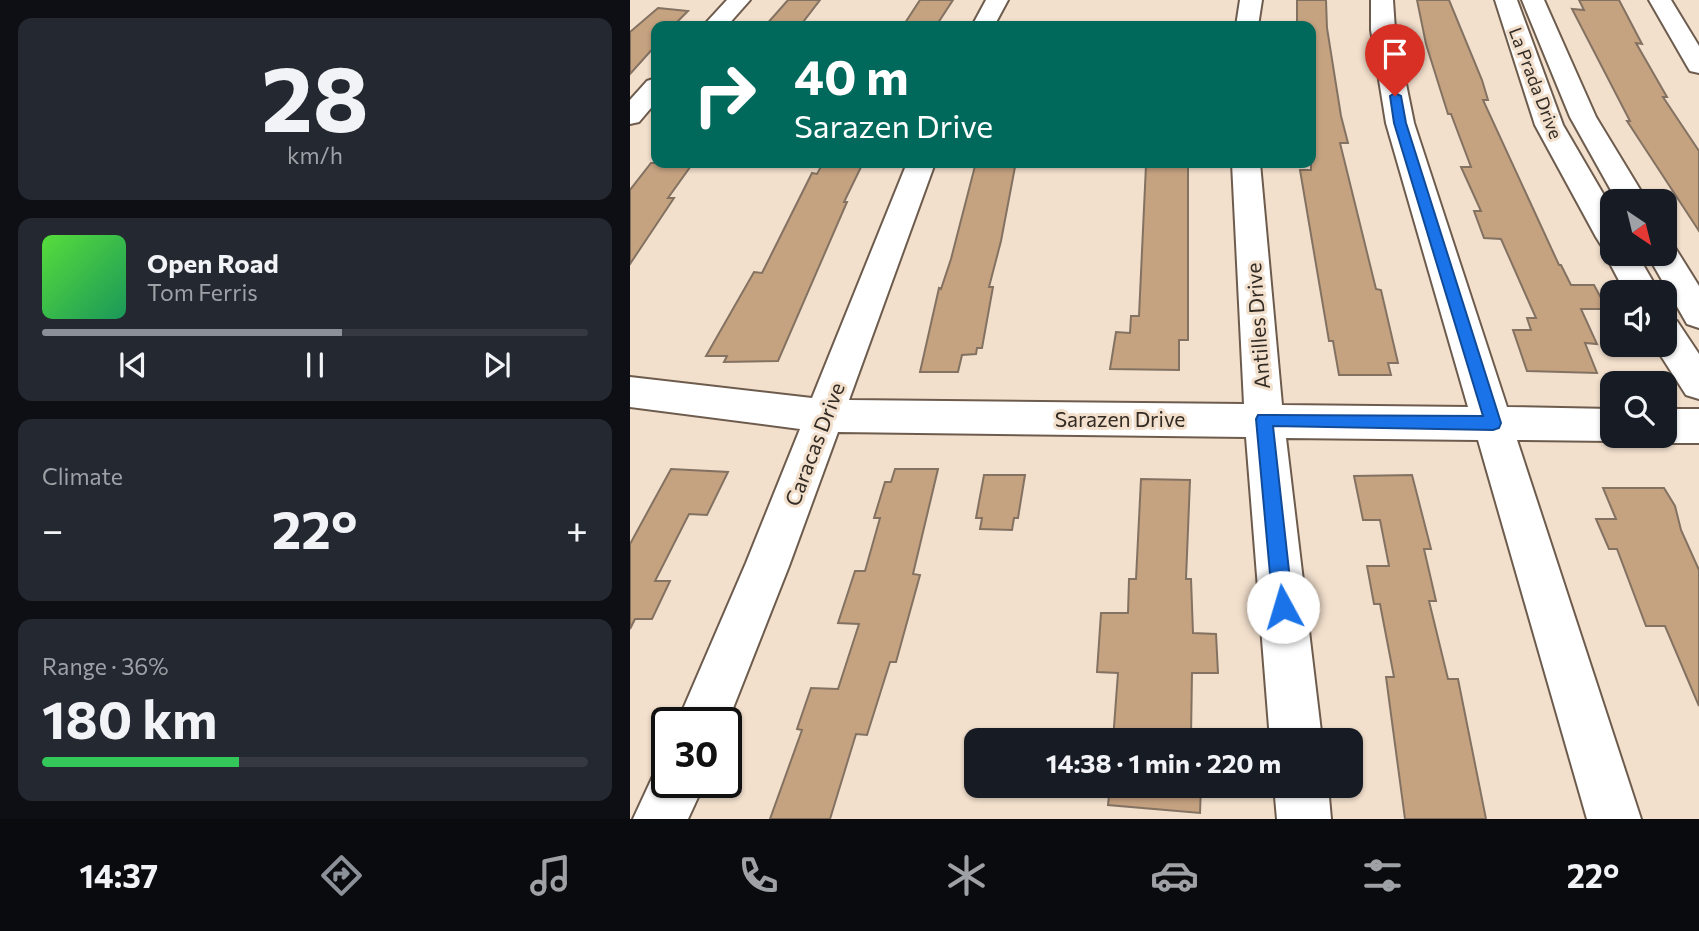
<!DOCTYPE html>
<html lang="en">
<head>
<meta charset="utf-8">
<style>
	body { margin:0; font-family:Commissioner,sans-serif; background:#242831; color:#f1f3f6; height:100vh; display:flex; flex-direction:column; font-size:26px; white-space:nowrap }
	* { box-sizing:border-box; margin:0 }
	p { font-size:23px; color:#9ea1a6 }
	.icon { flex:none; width:38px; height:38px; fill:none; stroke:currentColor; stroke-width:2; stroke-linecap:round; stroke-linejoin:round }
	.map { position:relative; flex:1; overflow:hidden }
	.sheet { display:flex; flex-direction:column; gap:18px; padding:18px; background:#0d0f14; width:630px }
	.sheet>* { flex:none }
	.top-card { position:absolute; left:21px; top:21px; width:665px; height:147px; border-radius:14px; box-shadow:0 2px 5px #0004; background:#00695c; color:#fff; overflow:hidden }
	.needle { width:46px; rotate:145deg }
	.fabs { position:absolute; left:970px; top:189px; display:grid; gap:14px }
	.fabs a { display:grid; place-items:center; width:77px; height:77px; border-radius:14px; background:#171b24; box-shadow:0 2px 5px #0004; font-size:35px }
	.speed { position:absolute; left:21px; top:707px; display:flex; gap:14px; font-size:35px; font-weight:700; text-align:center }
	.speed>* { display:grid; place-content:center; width:91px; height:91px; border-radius:50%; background:#171b24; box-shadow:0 2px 5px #0004; line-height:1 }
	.speed .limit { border:4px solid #111; border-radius:10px; background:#fff; color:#111 }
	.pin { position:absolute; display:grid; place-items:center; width:60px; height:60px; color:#fff; margin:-72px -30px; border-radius:50% 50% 50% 0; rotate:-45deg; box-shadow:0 0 7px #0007 }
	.pin .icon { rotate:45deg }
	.me { position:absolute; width:77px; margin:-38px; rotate:354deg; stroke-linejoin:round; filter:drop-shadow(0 0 5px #0008) }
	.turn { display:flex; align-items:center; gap:24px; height:147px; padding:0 28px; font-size:32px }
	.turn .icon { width:91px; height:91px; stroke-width:2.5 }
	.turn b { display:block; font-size:49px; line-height:60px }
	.big { font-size:52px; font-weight:700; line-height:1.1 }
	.sheet .card { flex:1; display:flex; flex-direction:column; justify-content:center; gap:10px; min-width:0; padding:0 24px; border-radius:14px; background:#242831 }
	.sheet .dial { align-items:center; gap:0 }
	.dial b { font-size:91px; line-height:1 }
	.song { display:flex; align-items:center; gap:21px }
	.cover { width:84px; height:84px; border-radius:10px; background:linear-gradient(135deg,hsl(110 70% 55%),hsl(150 70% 35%)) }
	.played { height:7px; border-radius:4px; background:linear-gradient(90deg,#8c9099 55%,#363941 55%) }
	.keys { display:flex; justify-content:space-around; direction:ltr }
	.heat { display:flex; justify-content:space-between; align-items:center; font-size:38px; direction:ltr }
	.charge { height:10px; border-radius:5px; background:linear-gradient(90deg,#34c759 36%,#363941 0) }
	.trip { position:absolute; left:334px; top:728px; width:399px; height:70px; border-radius:14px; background:#171b24; box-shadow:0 2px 5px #0004; font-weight:700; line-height:70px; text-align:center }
	.tab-bar { display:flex; height:112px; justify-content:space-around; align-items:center; background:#090b0e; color:#9ea1a6 }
	.tab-bar .icon { width:49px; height:49px }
	.tab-bar .selected { color:#8c9099 }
	.tab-bar b { font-size:32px; color:#f1f3f6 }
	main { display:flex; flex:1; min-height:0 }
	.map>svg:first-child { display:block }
	.building { fill:#c5a280; stroke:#837262; stroke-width:2 }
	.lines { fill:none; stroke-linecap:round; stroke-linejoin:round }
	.minor-casing { stroke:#6d5c4d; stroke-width:4 }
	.major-casing { stroke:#6d5c4d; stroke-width:4 }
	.minor { fill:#fff; fill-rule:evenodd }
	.major { fill:#fff; fill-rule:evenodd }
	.route { fill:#1a73e8; stroke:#114b97; stroke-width:2 }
	.labels { text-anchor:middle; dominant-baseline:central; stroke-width:6; stroke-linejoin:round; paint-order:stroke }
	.far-street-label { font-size:18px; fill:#332c25; stroke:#f2dfcc }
	.street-label { font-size:21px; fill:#332c25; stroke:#f2dfcc }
</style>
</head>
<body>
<main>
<section class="sheet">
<div class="card dial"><b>28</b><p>km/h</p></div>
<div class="card">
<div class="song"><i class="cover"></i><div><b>Open Road</b><p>Tom Ferris</p></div></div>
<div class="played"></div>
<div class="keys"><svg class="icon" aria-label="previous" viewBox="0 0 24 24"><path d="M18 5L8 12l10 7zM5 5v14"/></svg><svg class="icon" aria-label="pause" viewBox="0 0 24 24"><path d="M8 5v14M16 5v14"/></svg><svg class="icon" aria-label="next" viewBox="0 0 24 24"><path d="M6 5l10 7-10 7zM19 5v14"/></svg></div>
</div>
<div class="card"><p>Climate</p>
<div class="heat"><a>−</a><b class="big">22°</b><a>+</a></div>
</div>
<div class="card"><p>Range · 36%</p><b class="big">180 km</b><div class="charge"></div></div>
</section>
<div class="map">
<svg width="1069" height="819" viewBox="0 0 1069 819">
	<rect width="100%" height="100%" fill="#f2dfcc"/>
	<path class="building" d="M158,0H190L170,26H135Z
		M290,0H323L306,26H273Z
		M667,0H696L697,28L711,116L718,143H710L746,289L751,290L768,363H758L761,375H709L703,341H699L670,170H681V26H667Z
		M787,0H819L852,80L858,100H853L929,265H931L941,285H964L977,309H951L967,344L955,343L967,373L897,371L883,330H901L897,318H906L871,239L854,238L844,211H851L831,167H841L821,114H818L796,44Z
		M949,0H989L1012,44L1006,43L1037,97H1033L1069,151V231L997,121H1000L942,9L954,10Z
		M28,8L58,11L43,26H26V45L0,74V32Z
		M21,163H63L38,198H44L0,264V190Z
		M193,163H233L214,202H217L148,361L94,362L97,356H76L124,272L132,273L182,173L187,174Z
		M516,165H558V340H549V370L480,369L486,332L500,333L501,316H509Z
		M345,166L385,167L371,241L359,287H363L352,348H347L346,354L332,355L328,372H290L309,288L311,289L321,259Z
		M41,469L98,472L77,515L59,514L25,581H40L22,619H5L0,629V544Z
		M265,469H308L283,574L290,575L266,662H260L237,735L226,734L200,819H140L172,730L167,729L181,688L208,689L229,624L208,623L225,571H235L250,518H244L255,482H261Z
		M354,475H395L388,518H384L382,530L350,529L352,518H346Z
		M782,475L801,549H794L806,601H799L818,679H828L856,819H775L756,677H764L750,604H744L737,566H759L750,520H733L724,476Z
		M511,479L560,480L556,579H561L563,633L586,634L588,673H562L561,736H572V740H483L488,673L467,672L471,613H498L499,579H506Z
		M973,488H1034L1045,506L1051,530L1069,570V706L1035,626H1016L987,549H979L966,519H986Z
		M480,786H571L570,813L478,805Z"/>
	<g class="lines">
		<defs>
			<path id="minor" d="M97,0H120L97,26H73Z
				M356,0H378L364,26H342Z
				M610,0H632L628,26H606Z
				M741,0H763L765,30L784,123L877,407L982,409V436H996L982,441L887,440L1011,819H957L848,440L656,438L692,740H640L616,437L208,432L159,566L96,726V723H47L116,563L170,429L0,407V377L182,398L277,163H305L219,400L614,404L602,163H630L652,405L838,407L756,123L741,30Z
				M1019,0H1041L1069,46V73L1060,71L1057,66Z
				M26,78V102L9,122L0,124V100L17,81Z
				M1034,409H1069V443H1034L1020,438L1019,436H1034Z
				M37,760V782H75L58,819H3L29,763Z
				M644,786H698L701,819H647Z"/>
			<path id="major" d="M865,0H887L933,125L982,209V254H1007L1029,292H995L975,254L979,247L971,245L966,237L905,125Z
				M892,0H914L966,117L1017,201H987L940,117Z
				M1034,243L1044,246L1069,286V328L1057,324L1017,254H1034Z
				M1034,318L1047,321L1069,354V399L1056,395L1024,345H1034Z"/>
		</defs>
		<use href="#minor" class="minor-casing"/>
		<use href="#major" class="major-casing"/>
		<use href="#minor" class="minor"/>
		<use href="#major" class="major"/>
	</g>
	<path class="route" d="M765,93L771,96L776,123L871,423L869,428L863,430L643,426L663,607L660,613L653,616L646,613L643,607L626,419L628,415L853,416L764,123L760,96Z"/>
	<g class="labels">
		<g class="far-street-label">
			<text transform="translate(906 83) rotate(69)">La Prada Drive</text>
		</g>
		<g class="street-label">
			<text transform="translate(627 326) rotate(-94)">Antilles Drive</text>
			<text x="490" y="418">Sarazen Drive</text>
			<text transform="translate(184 444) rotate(-69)">Caracas Drive</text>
		</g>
	</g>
</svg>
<div class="fabs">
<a><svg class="needle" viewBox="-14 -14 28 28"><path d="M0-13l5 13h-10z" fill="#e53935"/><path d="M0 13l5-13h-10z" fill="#9ea1a6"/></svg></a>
<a><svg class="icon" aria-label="sound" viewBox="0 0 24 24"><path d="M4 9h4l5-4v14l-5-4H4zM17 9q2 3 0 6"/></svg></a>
<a><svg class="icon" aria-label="search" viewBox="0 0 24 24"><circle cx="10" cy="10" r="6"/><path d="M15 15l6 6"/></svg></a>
</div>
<div class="speed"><div class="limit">30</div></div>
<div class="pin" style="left:765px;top:96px;background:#d93025"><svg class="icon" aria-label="arrive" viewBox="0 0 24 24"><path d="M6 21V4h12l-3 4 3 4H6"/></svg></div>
<svg class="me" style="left:653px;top:607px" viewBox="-20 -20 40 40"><circle r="19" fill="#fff"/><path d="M0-13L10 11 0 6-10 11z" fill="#1a73e8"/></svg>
<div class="trip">14:38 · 1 min · 220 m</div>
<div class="top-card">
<div class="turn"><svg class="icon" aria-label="right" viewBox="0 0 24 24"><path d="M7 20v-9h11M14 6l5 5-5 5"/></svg><div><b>40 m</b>Sarazen Drive</div></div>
</div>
</div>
</main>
<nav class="tab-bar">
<b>14:37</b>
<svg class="icon selected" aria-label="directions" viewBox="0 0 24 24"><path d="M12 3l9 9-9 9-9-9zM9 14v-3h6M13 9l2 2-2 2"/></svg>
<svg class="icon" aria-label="music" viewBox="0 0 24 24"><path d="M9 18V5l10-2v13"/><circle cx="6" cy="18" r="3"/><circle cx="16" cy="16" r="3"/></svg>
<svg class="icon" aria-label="phone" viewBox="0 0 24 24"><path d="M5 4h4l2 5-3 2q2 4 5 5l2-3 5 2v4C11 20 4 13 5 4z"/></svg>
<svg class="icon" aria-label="climate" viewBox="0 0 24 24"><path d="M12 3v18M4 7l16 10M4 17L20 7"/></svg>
<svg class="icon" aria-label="car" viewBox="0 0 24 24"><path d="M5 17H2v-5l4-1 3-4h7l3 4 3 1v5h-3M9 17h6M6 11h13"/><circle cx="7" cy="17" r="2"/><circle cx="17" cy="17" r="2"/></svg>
<svg class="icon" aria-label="filters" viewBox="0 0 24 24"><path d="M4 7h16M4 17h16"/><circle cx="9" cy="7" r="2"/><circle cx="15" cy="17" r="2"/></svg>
<b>22°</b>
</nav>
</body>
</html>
